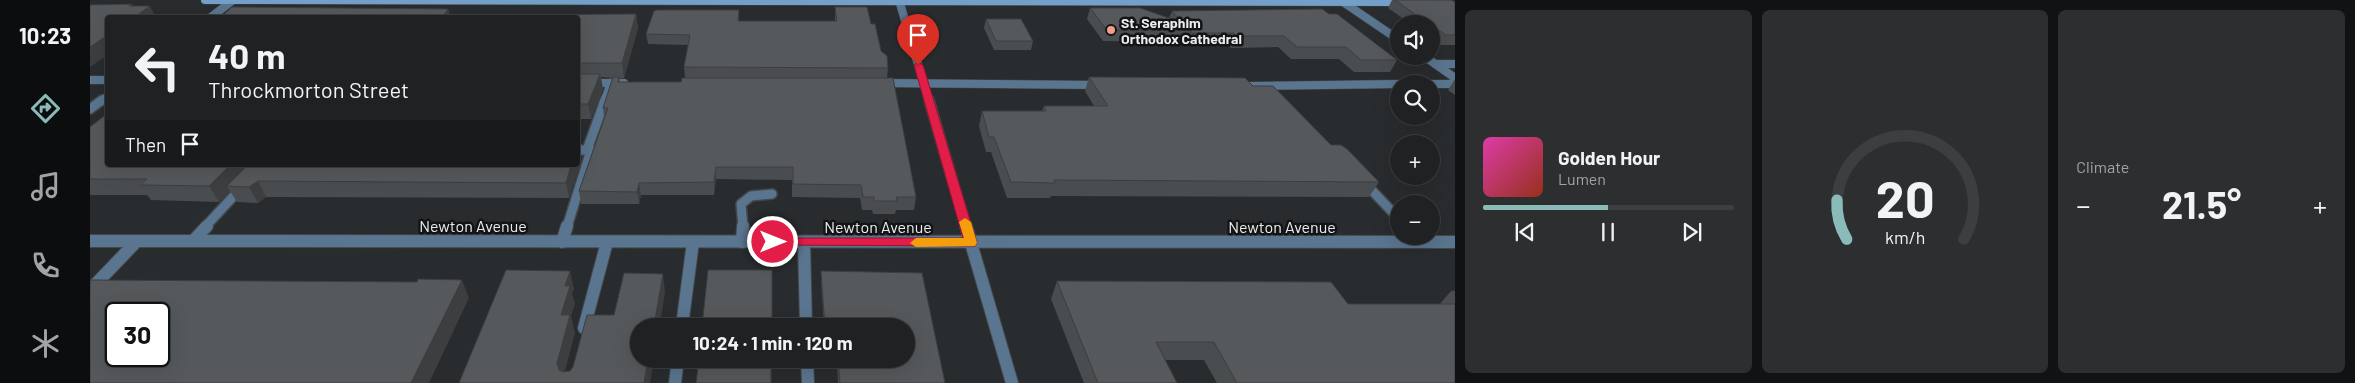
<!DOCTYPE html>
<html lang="en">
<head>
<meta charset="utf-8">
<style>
	body { margin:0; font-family:Barlow,sans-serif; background:#2c2e2f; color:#f1f3f6; height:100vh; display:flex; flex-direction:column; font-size:19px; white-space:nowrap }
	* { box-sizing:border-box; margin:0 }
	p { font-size:16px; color:#a1a3a5 }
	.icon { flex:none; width:28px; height:28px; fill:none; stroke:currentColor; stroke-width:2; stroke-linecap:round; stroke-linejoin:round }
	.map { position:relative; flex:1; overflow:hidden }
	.sheet { display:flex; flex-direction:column; gap:10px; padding:10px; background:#111213; width:900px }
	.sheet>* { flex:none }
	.guide { position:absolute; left:15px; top:15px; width:475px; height:152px; border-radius:5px; box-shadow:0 5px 20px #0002,0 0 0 1px #3c3e40; background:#1f2122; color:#f1f3f6; overflow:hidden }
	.buttons { position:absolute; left:1300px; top:15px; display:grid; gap:10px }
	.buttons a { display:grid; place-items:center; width:50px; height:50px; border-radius:50%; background:#1f2122; box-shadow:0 5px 20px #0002,0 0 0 1px #3c3e40; font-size:25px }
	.speed { position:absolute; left:15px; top:302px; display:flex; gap:10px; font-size:25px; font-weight:700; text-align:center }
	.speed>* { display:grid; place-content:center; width:65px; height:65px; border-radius:50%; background:#1f2122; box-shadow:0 5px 20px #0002,0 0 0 1px #3c3e40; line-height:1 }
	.speed .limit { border:2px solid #111; border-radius:8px; background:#fff; color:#111 }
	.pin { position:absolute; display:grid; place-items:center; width:42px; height:42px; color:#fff; margin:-51px -21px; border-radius:50% 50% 50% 0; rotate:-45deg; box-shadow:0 0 5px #0007 }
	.pin .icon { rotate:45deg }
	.me { position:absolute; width:55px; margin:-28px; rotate:90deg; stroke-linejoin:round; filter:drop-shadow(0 0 4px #0008) }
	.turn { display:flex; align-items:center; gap:18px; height:105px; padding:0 20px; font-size:22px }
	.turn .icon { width:65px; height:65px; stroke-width:2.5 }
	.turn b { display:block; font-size:35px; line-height:42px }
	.then { display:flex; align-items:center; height:48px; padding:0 20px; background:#0003; gap:10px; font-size:19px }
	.big { font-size:38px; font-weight:700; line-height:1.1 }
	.sheet .card { flex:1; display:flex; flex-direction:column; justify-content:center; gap:8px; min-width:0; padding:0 18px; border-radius:8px; background:#2c2e2f }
	.sheet .dial { align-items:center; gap:0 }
	.dial svg { height:130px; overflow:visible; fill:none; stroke:#3c3e40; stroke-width:7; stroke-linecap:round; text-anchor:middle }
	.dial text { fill:#f1f3f6; stroke:none }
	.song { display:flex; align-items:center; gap:15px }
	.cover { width:60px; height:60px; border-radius:8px; background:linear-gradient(135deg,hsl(320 70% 55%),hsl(10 70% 35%)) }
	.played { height:5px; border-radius:2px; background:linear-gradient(90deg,#8bbbb9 50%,#3c3e40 50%) }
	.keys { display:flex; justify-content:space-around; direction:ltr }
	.heat { display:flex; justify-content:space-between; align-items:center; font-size:28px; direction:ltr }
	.sheet .tiles { flex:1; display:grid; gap:10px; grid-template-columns:repeat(3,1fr) }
	.trip { position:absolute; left:540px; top:318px; width:285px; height:50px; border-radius:25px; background:#1f2122; box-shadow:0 5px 20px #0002,0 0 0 1px #3c3e40; font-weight:700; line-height:50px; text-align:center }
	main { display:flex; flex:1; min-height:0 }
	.tabs { display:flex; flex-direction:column; width:90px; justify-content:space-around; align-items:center; background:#0c0d0e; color:#a1a3a5 }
	.tabs .icon { width:35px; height:35px }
	.tabs .selected { color:#8bbbb9 }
	.tabs b { font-size:22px; color:#f1f3f6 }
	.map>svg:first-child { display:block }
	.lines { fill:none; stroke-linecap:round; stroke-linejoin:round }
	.service-far2-casing { stroke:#444749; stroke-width:9 }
	.service-far1-casing { stroke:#444749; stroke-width:12 }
	.service-casing { stroke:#444749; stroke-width:14 }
	.minor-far2-casing { stroke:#444749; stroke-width:9 }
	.minor-far1-casing { stroke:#444749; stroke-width:12 }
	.minor-casing { stroke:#444749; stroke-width:14 }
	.secondary-casing { stroke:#444749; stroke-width:9 }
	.service-far2 { stroke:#5a758f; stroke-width:8 }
	.service-far1 { stroke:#5a758f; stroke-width:9 }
	.service { stroke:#5a758f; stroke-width:12 }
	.minor-far2 { stroke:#5a758f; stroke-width:8 }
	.minor-far1 { stroke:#5a758f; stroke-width:9 }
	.minor { stroke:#5a758f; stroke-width:12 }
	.secondary { stroke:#739fc9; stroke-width:8 }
	.wall { fill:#4a4d4f }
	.shaded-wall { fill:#3c3e40 }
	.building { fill:#56595c; stroke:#3c3e40; fill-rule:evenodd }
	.route { fill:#e11d48; stroke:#92132f }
	.slow { fill:#f59e0b }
	.poi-dot { fill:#f39f85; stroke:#131415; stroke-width:2 }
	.labels { text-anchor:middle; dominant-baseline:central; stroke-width:5; stroke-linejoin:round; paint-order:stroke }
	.far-poi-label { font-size:14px; font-weight:bold; fill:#ebecee; stroke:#131415; text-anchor:start }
	.street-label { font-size:16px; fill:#ebecee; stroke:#131415 }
</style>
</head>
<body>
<main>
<nav class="tabs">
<b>10:23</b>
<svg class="icon selected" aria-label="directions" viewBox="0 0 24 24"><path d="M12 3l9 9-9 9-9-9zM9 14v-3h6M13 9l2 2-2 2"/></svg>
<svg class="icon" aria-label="music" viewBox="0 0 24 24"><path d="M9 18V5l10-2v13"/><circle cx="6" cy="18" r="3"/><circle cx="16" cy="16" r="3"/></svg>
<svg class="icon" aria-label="phone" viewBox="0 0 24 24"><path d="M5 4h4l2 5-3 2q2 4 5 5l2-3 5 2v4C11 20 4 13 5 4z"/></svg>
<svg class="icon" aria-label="climate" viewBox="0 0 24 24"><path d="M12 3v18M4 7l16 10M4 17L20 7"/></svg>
</nav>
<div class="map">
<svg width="1365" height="383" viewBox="0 0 1365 383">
	<rect width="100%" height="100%" fill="#292c2e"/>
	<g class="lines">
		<defs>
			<path id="service-far2" d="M1253,2L1309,40
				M1334,56L1365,78
				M1345,64H1365
				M0,80H18
				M488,83H534
				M791,83L1009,85
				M1341,84H1365
				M1160,86L1309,84
				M514,102L521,83"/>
			<path id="service-far1" d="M497,150L515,100
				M1274,182L1309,219
				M115,227L151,188
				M477,227L501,150H488
				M653,227L651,204L661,196L682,194"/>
			<path id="service" d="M103,241L117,226
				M472,242L477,226
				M652,242L653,226
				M714,242L716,326
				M0,290L47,241
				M592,326L603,242
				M494,328L517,242
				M717,359L718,383
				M585,383L588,359"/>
			<path id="minor-far2" d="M809,0L839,102
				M120,18L143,0
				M10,102L18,96"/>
			<path id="minor-far1" d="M839,100L876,227
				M0,109L12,100"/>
			<path id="minor" d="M876,226L922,383
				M0,241L1365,242"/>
			<path id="secondary" d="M115,0L1314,2"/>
		</defs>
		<use href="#service-far2" class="service-far2-casing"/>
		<use href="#service-far1" class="service-far1-casing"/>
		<use href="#service" class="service-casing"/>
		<use href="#minor-far2" class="minor-far2-casing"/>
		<use href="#minor-far1" class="minor-far1-casing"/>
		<use href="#minor" class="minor-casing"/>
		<use href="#secondary" class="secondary-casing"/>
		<use href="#service-far2" class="service-far2"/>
		<use href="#service-far1" class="service-far1"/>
		<use href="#service" class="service"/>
		<use href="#minor-far2" class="minor-far2"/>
		<use href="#minor-far1" class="minor-far1"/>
		<use href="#minor" class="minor"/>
		<use href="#secondary" class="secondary"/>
	</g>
	<path class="wall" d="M1302,0H1361L1365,2V45H1350L1341,38V24H1321L1298,8Z
		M142,7L358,9L360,15L416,17L417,15L546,14L548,28L534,78H529L530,82H591L592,78H595L594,67L598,45L558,44L556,34L564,11L567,10H649V21H745V7H777L781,24H785L791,51L797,56L798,68L797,78H803L826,197L824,210H806L805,214H783L782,210H772L770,198L702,197V180L626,179L624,195H551L549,204H491L489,191L514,117L513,108L523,78L511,77L513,89L501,119H488V18H130Z
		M1000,8L1079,18L1082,11L1239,14L1307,60L1300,72H1264L1249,59H1201L1188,47L1141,48L1139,45L1098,44L1096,42L1013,41L997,19Z
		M896,19L943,41L941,50H904L894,28Z
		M999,77L1163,86L1289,182L1279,197L961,196L960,198H917L901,152H896L889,126L892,111H952L954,106H1004L995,91Z
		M1365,79V95L1358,90Z
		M0,127L18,165H488V159L489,167L479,198L176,197L168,203L147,202L140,191L129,202L61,200L57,195H0Z
		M731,271L832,273L855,383H748L747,361L736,359H816V326H734L731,282Z
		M967,281L1258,304H1350L1361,291H1365V383H1127L1114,360H1075L1087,383H994L961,299Z"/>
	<path class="shaded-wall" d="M42,4L48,14L60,6L66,18H43L39,6Z
		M358,9L361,18L354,15Z
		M546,14L548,28L534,78L532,63Z
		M18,35V55L0,67V47Z
		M510,74L513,89L501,119L498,104Z
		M488,159L489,167L479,198L476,183L481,165H488Z
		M140,165H163L137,186L140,191L129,202L119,186Z
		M626,167V179L624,195V182Z
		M168,181L176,197L168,203L159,187Z
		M549,183L551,195L549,204L547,192Z
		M480,271L484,289L482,294L485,304L481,316L485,333L472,382L467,363L471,315L475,286Z
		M573,274L575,292L570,326H564Z
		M372,280L379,298L339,383H321Z
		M558,359H564L560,383H554Z"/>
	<path class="building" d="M1305,0H1361L1365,2V35H1356L1341,25V24H1339Z
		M42,4L39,6H60L43,18H18V35L0,47V5Z
		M142,7L358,9L354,15L416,17L417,15L546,14L532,63H488V18H130Z
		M745,7H777L781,24H785L791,51L797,56L798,68L594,67L600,35L556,34L564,11L567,10H649L648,21H747Z
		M1000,8H1050L1093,23L1082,11L1232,9L1239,14H1247L1307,60H1271L1256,47H1207L1194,36H1146L1144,33H1102L1100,30H1017Z
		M896,19H931L943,41H906Z
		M488,74H510L498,104H488Z
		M523,77H529L528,82H591L592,78H803L826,197H806L807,201H784V197H773L771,185L703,184V167H626L624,182L549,183L547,192L489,191L518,108H513Z
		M999,77L1155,78L1163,86H1183L1241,145H1251L1257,149L1289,182L964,180L965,183L921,182L904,137H899L892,111H956L954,106H1018Z
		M18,113V165H140L119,186L50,185L57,179H0V127Z
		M158,165H481L476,183L168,181L159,187L137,186Z
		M416,270L480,271L475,286H480L471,315H480L467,363L469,370L473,372L480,371L483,367L497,315H524L534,273L573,274L564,326H549V359H558L554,383H369Z
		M618,270H682V326H612Z
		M731,271L832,273L855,383H750L748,359H816V326H735Z
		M328,279L372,280L321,383H0V280L327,282ZM26,314H69V356H26Z
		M967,281L1241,282L1258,304H1365V383H1147L1124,342H1066L1087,383H1008Z
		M1361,291H1365V295Z
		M609,359H681V383H606Z"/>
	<path class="route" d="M828,62L833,65L887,243L885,246L679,245L677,242L683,238H873L824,65Z"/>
	<path class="slow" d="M875,218L881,222L887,243L885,246L826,247L820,243L826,238H874L869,222Z"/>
	<circle class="poi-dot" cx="1021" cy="30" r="5"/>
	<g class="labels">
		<g class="far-poi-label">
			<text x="1031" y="22">St. Seraphim<tspan x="1031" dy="16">Orthodox Cathedral</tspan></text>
		</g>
		<g class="street-label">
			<text x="383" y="225">Newton Avenue</text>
			<text x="788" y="226">Newton Avenue</text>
			<text x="1192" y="226">Newton Avenue</text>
		</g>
	</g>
</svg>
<div class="buttons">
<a><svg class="icon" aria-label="sound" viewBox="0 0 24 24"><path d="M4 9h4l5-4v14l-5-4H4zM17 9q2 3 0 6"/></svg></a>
<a><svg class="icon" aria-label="search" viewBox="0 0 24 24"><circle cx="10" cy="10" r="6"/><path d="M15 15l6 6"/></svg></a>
<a>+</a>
<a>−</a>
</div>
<div class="speed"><div class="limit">30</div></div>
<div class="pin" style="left:828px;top:65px;background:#d93025"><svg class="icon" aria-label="arrive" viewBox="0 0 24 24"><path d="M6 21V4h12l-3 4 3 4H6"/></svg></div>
<svg class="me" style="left:683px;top:242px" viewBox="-20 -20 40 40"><circle r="17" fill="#e11d48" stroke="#fff" stroke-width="3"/><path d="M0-11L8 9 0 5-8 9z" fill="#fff"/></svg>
<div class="trip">10:24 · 1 min · 120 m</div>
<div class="guide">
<div class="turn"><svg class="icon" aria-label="left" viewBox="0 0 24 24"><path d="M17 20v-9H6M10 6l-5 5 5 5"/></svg><div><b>40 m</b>Throckmorton Street</div></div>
<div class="then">Then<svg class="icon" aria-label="arrive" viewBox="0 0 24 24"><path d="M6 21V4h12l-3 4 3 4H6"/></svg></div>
</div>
</div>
<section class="sheet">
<div class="tiles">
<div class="card">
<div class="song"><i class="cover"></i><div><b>Golden Hour</b><p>Lumen</p></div></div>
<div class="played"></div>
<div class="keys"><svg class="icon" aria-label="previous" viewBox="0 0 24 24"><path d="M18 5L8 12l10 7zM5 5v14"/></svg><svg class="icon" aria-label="pause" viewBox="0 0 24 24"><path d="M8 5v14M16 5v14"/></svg><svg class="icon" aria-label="next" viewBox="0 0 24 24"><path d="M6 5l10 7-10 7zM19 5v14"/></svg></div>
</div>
<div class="card dial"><svg viewBox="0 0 100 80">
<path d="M14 69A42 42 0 1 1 86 69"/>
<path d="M14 69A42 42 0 0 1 8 45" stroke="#8bbbb9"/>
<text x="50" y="56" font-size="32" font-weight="700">20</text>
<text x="50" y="72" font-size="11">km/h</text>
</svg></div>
<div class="card"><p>Climate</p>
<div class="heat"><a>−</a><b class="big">21.5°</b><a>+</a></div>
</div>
</div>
</section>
</main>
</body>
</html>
